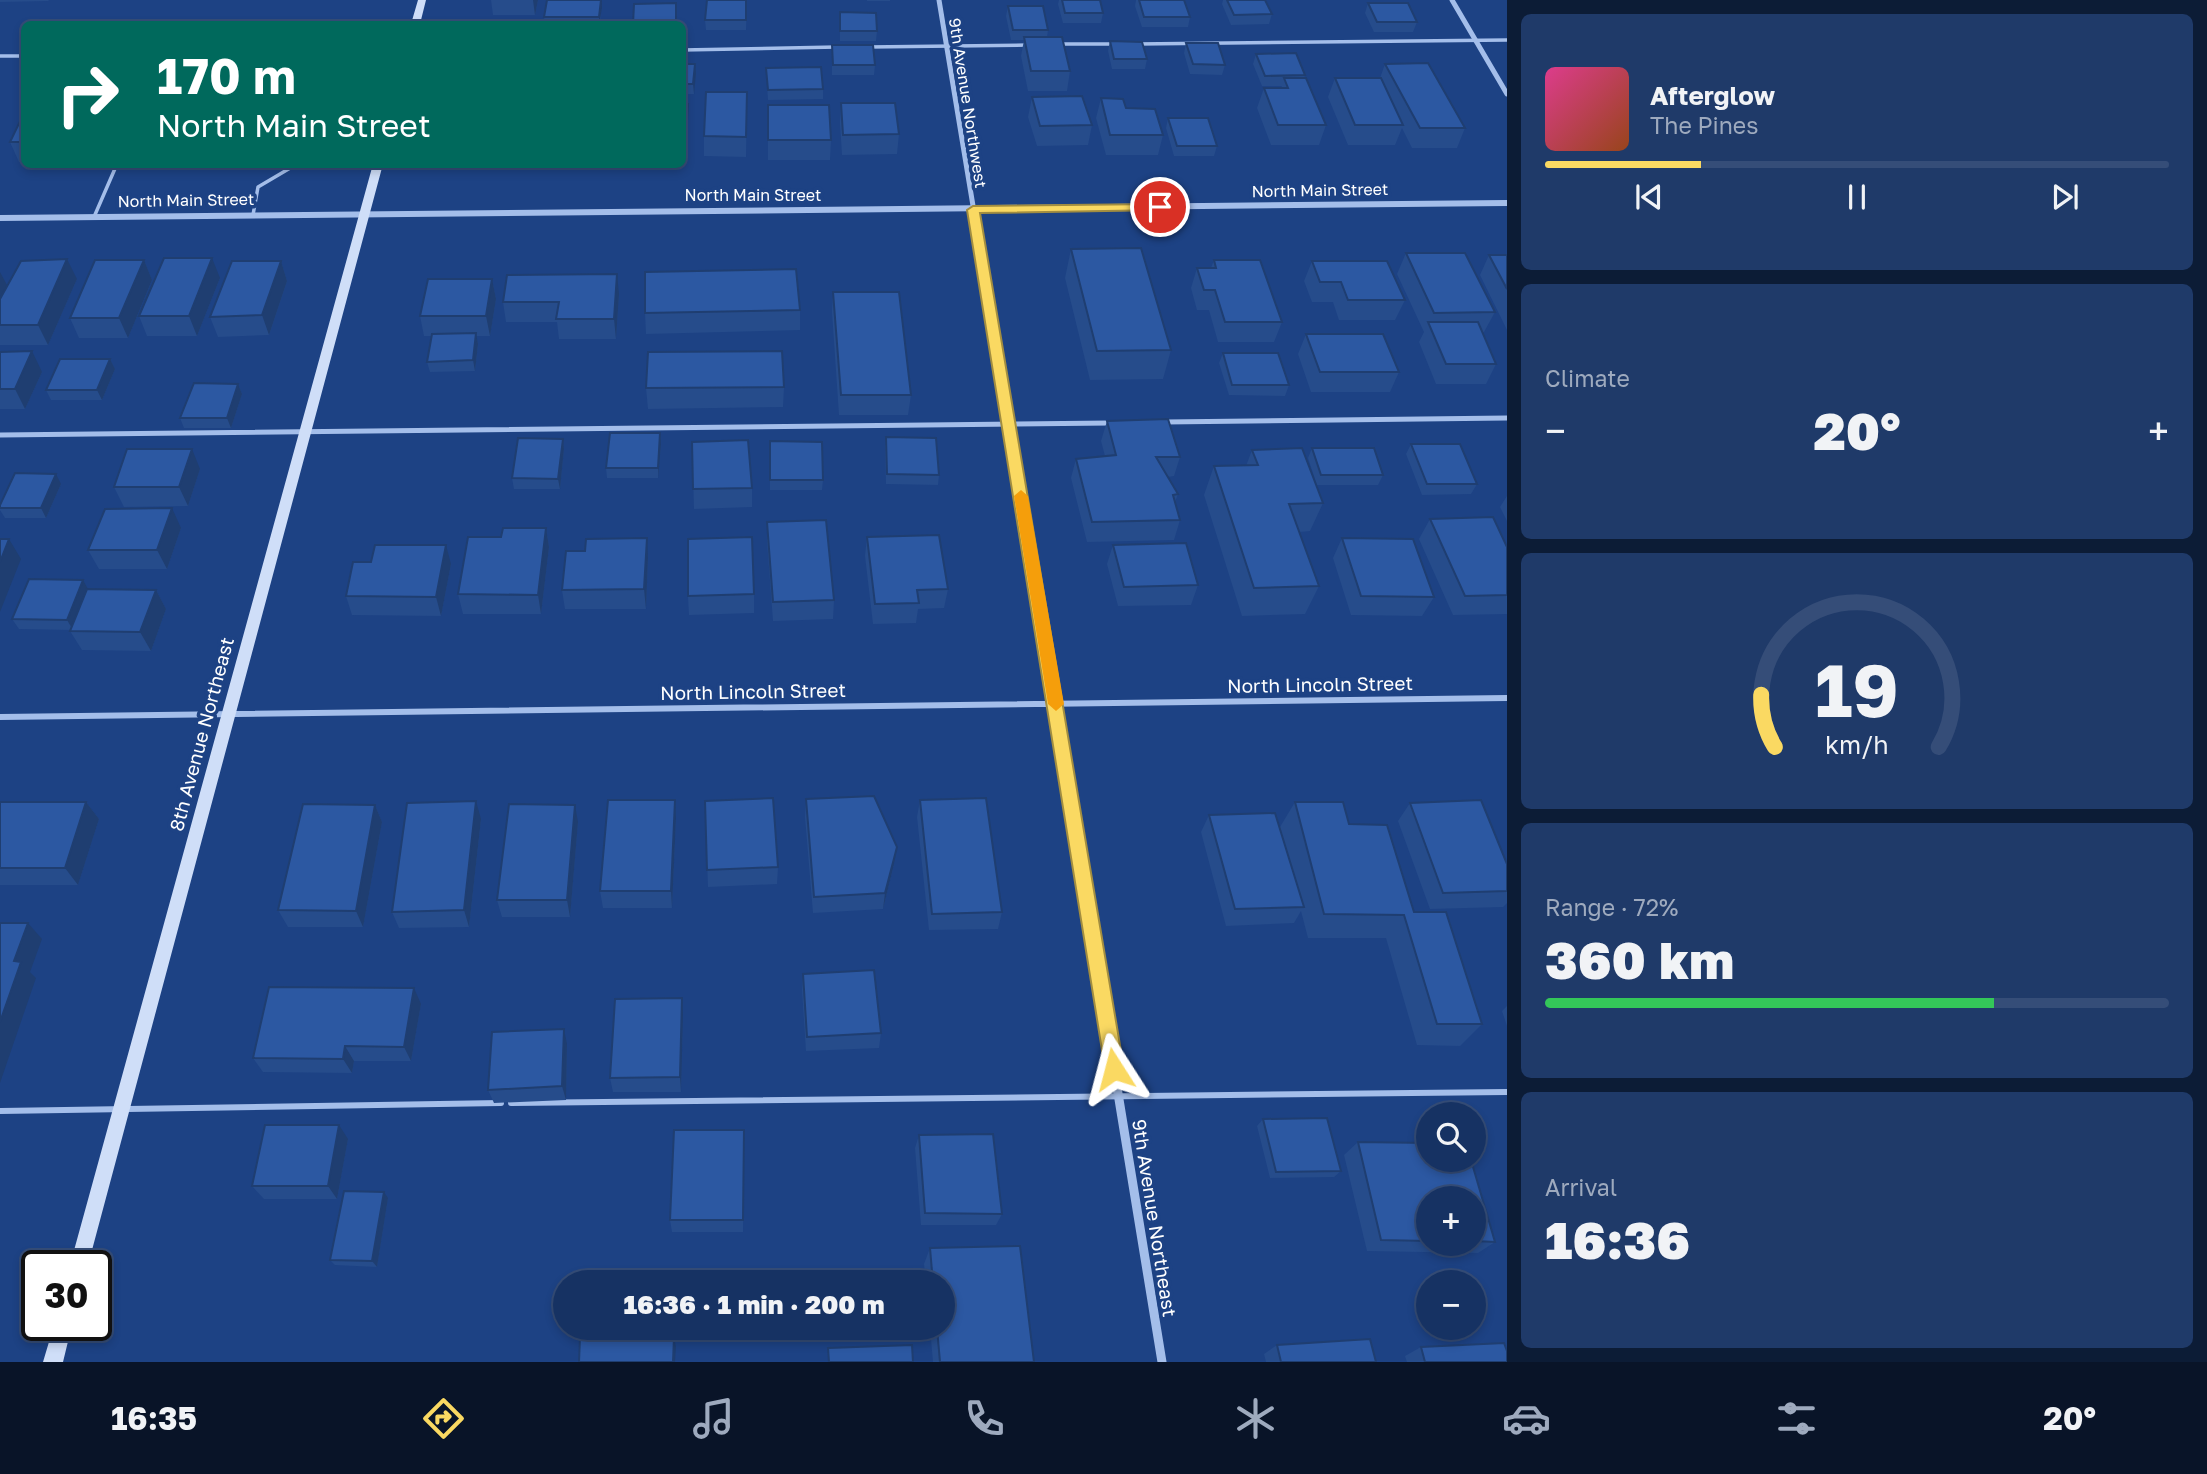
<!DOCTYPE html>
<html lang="en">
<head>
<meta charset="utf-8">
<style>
	body { margin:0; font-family:"Golos Text",sans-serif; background:#1f3a69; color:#f1f3f6; height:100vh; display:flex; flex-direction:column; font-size:26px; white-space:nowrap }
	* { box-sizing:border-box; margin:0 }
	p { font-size:23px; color:#9eaabe }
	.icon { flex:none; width:38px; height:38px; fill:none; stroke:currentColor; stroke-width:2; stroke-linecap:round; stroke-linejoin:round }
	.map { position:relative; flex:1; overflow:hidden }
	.panel { display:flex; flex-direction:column; gap:14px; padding:14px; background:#0c1c36; width:700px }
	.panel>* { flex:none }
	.top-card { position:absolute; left:21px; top:21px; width:665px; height:147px; border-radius:10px; box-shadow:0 4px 10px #0003,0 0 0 2px #354d78; background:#00695c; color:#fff; overflow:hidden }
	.tools { position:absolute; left:1416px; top:1102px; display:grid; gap:14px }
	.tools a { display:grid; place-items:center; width:70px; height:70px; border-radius:50%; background:#163263; box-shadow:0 4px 10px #0003,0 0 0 2px #354d78; font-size:35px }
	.speed { position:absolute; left:21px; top:1250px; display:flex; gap:14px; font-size:35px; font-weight:700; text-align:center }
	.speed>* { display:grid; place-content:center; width:91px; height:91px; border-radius:50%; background:#163263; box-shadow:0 4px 10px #0003,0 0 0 2px #354d78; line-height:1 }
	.speed .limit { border:4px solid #111; border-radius:10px; background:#fff; color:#111 }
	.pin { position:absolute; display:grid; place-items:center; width:60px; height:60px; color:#fff; margin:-30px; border:4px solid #fff; border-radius:50%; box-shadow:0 2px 7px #0007 }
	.me { position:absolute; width:77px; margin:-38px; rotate:351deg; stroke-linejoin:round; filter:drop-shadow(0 0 5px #0008) }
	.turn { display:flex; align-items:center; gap:24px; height:147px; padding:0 21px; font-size:32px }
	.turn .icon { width:91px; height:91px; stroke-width:2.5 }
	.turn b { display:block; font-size:49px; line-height:60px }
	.big { font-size:52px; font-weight:800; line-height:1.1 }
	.panel .tile { flex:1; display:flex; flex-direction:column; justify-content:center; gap:10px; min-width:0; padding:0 24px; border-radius:10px; background:#1f3a69 }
	.panel .dial { align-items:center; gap:0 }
	.dial svg { height:182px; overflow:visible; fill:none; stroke:#354d78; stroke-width:7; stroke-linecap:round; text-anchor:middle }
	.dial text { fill:#f1f3f6; stroke:none }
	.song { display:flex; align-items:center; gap:21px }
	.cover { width:84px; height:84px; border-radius:10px; background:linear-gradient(135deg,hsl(330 70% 55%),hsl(20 70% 35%)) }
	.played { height:7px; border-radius:4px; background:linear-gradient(90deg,#fad962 25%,#354d78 25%) }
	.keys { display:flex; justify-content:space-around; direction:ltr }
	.heat { display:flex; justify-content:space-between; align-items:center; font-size:38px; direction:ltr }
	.charge { height:10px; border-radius:5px; background:linear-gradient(90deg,#34c759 72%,#354d78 0) }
	.trip { position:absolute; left:553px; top:1270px; width:402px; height:70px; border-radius:35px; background:#163263; box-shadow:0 4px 10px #0003,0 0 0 2px #354d78; font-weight:800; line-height:70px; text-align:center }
	.dock { display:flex; height:112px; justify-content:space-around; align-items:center; background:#091428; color:#9eaabe }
	.dock .icon { width:49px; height:49px }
	.dock .on { color:#fad962 }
	.dock b { font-size:32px; color:#f1f3f6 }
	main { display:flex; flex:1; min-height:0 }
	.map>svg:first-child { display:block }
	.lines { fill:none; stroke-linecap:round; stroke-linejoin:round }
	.service-far2 { stroke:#a4beea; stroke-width:3.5 }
	.service-far1 { stroke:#a4beea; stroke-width:5 }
	.service { stroke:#a4beea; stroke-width:6 }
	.minor-far2 { stroke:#a4beea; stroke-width:5 }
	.minor-far1 { stroke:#a4beea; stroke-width:6 }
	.minor { stroke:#a4beea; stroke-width:9 }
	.tertiary { fill:#a4beea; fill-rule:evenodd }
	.secondary { fill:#cfdef8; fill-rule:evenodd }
	.wall { fill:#264c8b; fill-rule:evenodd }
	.shaded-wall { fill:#1f3e71 }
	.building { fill:#2c58a2; stroke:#1f3e71; stroke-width:2 }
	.route { fill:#fad962; stroke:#a28d40; stroke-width:2 }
	.slow { fill:#f59e0b }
	.labels { text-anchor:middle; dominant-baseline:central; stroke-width:7; stroke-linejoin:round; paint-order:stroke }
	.far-street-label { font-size:16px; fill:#fff; stroke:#1d4284 }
	.street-label { font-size:19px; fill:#fff; stroke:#1d4284 }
</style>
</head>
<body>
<main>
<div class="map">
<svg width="1507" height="1362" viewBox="0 0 1507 1362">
	<rect width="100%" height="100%" fill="#1d4284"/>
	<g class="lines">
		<path class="service-far2" d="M1057,44H1113
			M1137,44L1507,40
			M868,47L1029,45
			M682,50L837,47
			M0,56H24
			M253,215L258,187L297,164
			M94,217L117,164"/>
		<path class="service-far1" d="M1165,422L1507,418
			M0,435L1110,423"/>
		<path class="service" d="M511,1103L1507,1092
			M0,1111L501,1103"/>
		<path class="minor-far2" d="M939,0L996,345
			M1452,0L1507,94"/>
		<path class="minor-far1" d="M995,344L1068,790
			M0,717L1507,698"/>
		<path class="minor" d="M1068,788L1162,1362"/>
		<path class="tertiary" d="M1507,200V206L0,221V215Z"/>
		<path class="secondary" d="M418,0H426L420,24H411Z
			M373,164H383L88,1265H70Z
			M54,1325H72L63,1362H43Z"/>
	</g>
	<path class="wall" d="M0,0H49L48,1L0,2Z
		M491,0H538L535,15H493Z
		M547,0H602L600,24H545L544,17Z
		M747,0L746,30H706L705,20Z
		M867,0H890V1H867Z
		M1059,0H1100L1103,13L1101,23H1063L1058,4Z
		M1136,0H1184L1190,17L1188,27H1142L1135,6Z
		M1223,0H1265L1272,14L1269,24L1231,25L1222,4Z
		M1368,3L1417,22L1413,32H1374L1365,13Z
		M1008,6L1048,30L1047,37L1070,71L1067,91H1028L1021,56L1024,40H1011L1006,16Z
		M840,12L877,31L876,41H840Z
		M1110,41L1147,59L1145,69H1112L1108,51Z
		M1186,43L1225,65L1222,75L1190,74L1184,53Z
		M832,45L875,65L874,75H832Z
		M1256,54L1305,75L1304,78L1326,125L1319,145H1271L1257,108L1264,88H1281L1282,86H1262L1253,64Z
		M682,64H695L694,94H682Z
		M1385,64L1465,128L1457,148H1412L1402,128L1395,145H1348L1328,97L1335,78H1380Z
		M766,68L823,89V99L768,100Z
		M747,92L746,157L704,156V136Z
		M1032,97L1092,125L1088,145L1037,146L1028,117Z
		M1101,98L1126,108L1163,135L1158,155H1106L1096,118Z
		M841,103L899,134L897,154L842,155L840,123Z
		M682,104L688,124L687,157H682Z
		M768,105L831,140L830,160H768Z
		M24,113V162H19L10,142Z
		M1168,118L1217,146L1214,156H1174L1166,128Z
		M1071,249L1171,350L1163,379L1090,380L1065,278Z
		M1406,253L1495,312L1484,332H1482L1496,364L1486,384H1436L1419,342L1424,332L1397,274Z
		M1489,255H1507V330L1480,275Z
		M144,260L152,280L128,338H79L70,318Z
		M1214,260L1282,322L1274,342H1218L1209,310H1197L1191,288L1197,268H1211Z
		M281,261L287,281L269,335L218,337L210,317Z
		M1312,261L1405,300L1395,320H1339L1333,302H1312L1304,281Z
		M220,278L197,336H147L139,316Z
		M77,279L48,345H0V299Z
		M492,279L496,299L490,336H476L478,344L475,371L430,372L427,362L431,336H424L420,316Z
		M833,292L911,395L908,415H839L832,312Z
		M619,294L616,339H559L557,322H506L503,302Z
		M800,310V330L646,334L645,313Z
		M1306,334L1399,372L1390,392H1311L1298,354Z
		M0,352L42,372L25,409H0Z
		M1223,353L1289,385L1285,396L1229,395L1219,363Z
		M110,359L115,369L102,400H51L46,390Z
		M238,384L242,394L231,428H184L180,418Z
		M784,387L783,407L648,409L646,388Z
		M1107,421L1180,457L1174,476L1167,477L1178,494L1175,502L1180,520L1174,540L1087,542L1071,478L1076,459L1105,456L1101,441Z
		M660,433L661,444L658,478H607L606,468Z
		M886,437L939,475L938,485L886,484L885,447Z
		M563,439L564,449L560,489H514L512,478Z
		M770,441L823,480L822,490H770Z
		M692,442L752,488V507L694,509Z
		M1411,444L1477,484L1471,494L1422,495L1406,454Z
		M1312,448L1383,475L1378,485H1317L1308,458Z
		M1252,450L1323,503L1310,531L1299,532L1319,586L1305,614L1242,616L1204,495L1214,466H1246Z
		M200,469L188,506L124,507L114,487Z
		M61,484L46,518H5L0,510V505Z
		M1507,496V521L1500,507Z
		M1430,519L1507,547V614L1453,615L1419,539Z
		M767,522L834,600L833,619L773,621L767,541Z
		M181,528L167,569H99L88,550Z
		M546,528L549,547L541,614H463L458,594L501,537Z
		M867,537L948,589L944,608L918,609L916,623L873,624L865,556Z
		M1342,538L1434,597L1422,616L1351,615L1333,558Z
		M1113,545L1198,585L1191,605L1118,606L1107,564Z
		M585,551L648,558L646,609H565L562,590Z
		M451,564L441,616L352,615L346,596Z
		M88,589L156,590L166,609L151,651L82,650L70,631L71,630L19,629L12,619Z
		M754,594V613L689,615L688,596Z
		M806,799L897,847L894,864L883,909L813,913L805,817Z
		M675,800L676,818L672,908H603L600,891Z
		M920,800L1002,912L998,929L929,930L917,817Z
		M705,801L778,867L777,884L708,887Z
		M0,802H86L99,819L78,885H0Z
		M1295,802L1349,824L1414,912L1482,1024L1460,1046L1417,1045L1386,938H1308L1301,911L1294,923L1226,926L1201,832L1209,815L1280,827Z
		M1410,803L1507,864V903L1503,907L1430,909L1398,821Z
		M375,805L382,822L363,927H288L278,910Z
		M481,819L469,927L399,928L392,912Z
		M578,822L570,917H502L497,900Z
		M803,974L881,1033L879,1048L806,1051L802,989Z
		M682,998L683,1013L681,1092H613L610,1078Z
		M421,1004L411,1061H354L352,1073L263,1072L253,1058Z
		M1507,1006V1026L1502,1011Z
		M567,1044L566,1100L494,1103L488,1090Z
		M1263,1119L1341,1171L1334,1177L1270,1178L1257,1126Z
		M744,1130L743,1232H672L670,1220Z
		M919,1135L1002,1214L996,1225H921L915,1148Z
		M348,1139L337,1199H264L252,1186Z
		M1358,1142L1428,1143V1160H1471L1495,1242L1478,1253L1367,1251L1344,1155ZM1428,1199H1474V1244H1428Z
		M388,1198L377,1267L335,1265L330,1260Z
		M930,1248L1034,1362H933L930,1328H943V1283H926L924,1264Z
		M1277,1345L1376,1362H1266L1264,1354Z
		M1421,1347L1507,1362H1407L1405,1356Z"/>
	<path class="shaded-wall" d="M533,0H538L535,15Z
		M601,0H602V8L599,24V17Z
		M695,64L696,74L694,94L693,84Z
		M688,104V124L687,157L686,137Z
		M212,258L220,278L197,336L189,316Z
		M67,259L77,279L48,345L38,325Z
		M144,260L152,280L128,338L119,318Z
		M281,261L287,281L269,335L262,315Z
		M0,272L7,285L0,299Z
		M617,274L619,294L616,339L614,319Z
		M492,279L496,299L490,336L486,316Z
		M476,333L478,344L475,371L473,360Z
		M32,351L42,372L25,409L15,389Z
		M110,359L115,369L102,400L97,390Z
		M238,384L242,394L231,428L227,418Z
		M660,433L661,444L658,478V468Z
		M563,439L564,449L560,489L558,479Z
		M192,449L200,469L188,506L179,487Z
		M56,474L61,484L46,518L41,508Z
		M172,508L181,528L167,569L157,550Z
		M546,528L549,547L541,614L538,595Z
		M647,538L648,558L646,609L644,589Z
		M9,539L21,559L0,612V562Z
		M446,545L451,564L441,616L436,597Z
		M83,580L88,589L73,630L67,620Z
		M156,590L166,609L151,651L140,632Z
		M675,800L676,818L672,908L671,891Z
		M476,801L481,819L469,927L464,910Z
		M86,802L99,819L78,885L65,868Z
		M375,805L382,822L363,927L356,911Z
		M575,805L578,822L570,917L567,900Z
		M897,847L894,864L883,909L885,893Z
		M28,923L42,939L30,972L36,978L0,1083V1022L14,961Z
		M414,988L421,1004L411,1061L404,1047Z
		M682,998L683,1013L681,1092L680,1077Z
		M564,1029L567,1044L566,1100L562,1086Z
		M345,1046L354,1061L352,1073L343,1059Z
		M339,1125L348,1139L337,1199L328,1186Z
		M384,1192L388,1198L377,1267L372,1261Z
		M674,1337L676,1347L675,1362H673Z"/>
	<path class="building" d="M547,0H601L599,17H544Z
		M707,0H746V20H705Z
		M1062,0H1100L1103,13H1065Z
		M1139,0H1184L1190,17H1144Z
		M1227,0H1265L1272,14L1234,15Z
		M676,3V24H633L634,4Z
		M1368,3H1408L1417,22H1377Z
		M1008,6H1043L1048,30H1013Z
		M840,12L876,13L877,31H840Z
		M1024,37H1062L1070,71H1031Z
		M1110,41L1142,42L1147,59H1114Z
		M1186,43H1218L1225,65L1193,64Z
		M832,45H873L875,65H833Z
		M1296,53L1305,75L1265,76L1256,54Z
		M1428,63L1465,128H1420L1385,64Z
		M682,64H695L693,84H682Z
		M821,67L823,89L768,90L766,68Z
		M1284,78H1306L1326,125H1278L1264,88H1288Z
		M1335,78H1381L1403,125H1355Z
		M706,92H747L746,137L704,136Z
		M1082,96L1092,125L1040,126L1032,97Z
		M1101,98L1123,99L1126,108L1155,109L1163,135H1110Z
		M841,103H895L899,134L843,135Z
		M682,104H688L686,137H682Z
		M768,105H829L831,140H768Z
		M24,113V142H10Z
		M1168,118H1208L1217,146H1177Z
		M1141,248L1171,350L1097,351L1071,249Z
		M1406,253H1465L1495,312L1434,313Z
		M1489,255H1507V289Z
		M164,258H212L189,316H139Z
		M67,259L38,325H0V299L21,261Z
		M95,260H144L119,318H70Z
		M1214,260H1260L1282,322H1225L1215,290H1204L1197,268H1216Z
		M232,261H281L262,315L210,317Z
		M1312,261H1387L1405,300H1348L1341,282H1320Z
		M796,269L800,310L645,313V272Z
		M617,274L614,319H556L559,302H503L507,275Z
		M428,279H492L486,316H420Z
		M833,292H899L911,395H841Z
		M1428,322H1478L1496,364H1446Z
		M476,333L473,360L427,362L432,334Z
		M1306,334H1383L1399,372H1320Z
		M32,351L15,389H0V352Z
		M782,351L784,387L646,388L648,352Z
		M1223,353H1278L1289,385H1232Z
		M60,359H110L97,390H46Z
		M194,383L238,384L227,418H180Z
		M1168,419L1180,457H1156L1178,494L1173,495L1180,520L1092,522L1076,459L1116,455L1107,421Z
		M610,433H660L658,468H606Z
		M886,437L936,438L939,475L887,474Z
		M518,438L563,439L558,479L512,478Z
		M748,440L752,488L693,489L692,442Z
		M770,441L822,442L823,480H770Z
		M1411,444H1460L1477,484H1427Z
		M1302,448L1323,503L1289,504L1319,586L1254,588L1214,466L1258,465L1252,450Z
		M1312,448H1374L1383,475H1321Z
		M127,449H192L179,487H114Z
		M15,473L56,474L41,508H0V505Z
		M172,508L157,550H88L105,509Z
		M1493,517L1507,547V595L1465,596L1430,519Z
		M826,520L834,600L773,602L767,522Z
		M503,528H546L538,595L458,594L468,537H501Z
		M939,535L948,589L917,590L919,603L875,604L867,537Z
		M752,537L754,594L688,596V539Z
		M647,538L644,589L562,590L566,551H585L586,539Z
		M1342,538L1413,539L1434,597L1361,596Z
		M0,539H9L0,562Z
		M1186,543L1198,585L1124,587L1113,545Z
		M375,545H446L436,597L346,596L353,562H371Z
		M29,579L83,580L67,620L12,619Z
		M87,589L156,590L140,632L70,631Z
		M874,796L897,847L885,893L814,897L806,799Z
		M773,798L778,867L707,870L705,801Z
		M986,798L1002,912L932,914L920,800Z
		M608,800H675L671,891H600Z
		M1481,800L1507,864V891L1443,893L1410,803Z
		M476,801L464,910L392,912L407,803Z
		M0,802H86L65,868H0Z
		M1295,802H1343L1349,824L1387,825L1414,912H1446L1482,1024H1437L1404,915L1324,914Z
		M303,804L375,805L356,911L278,910Z
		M509,804L575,805L567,900H497Z
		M1275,813L1304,907L1235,909L1209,815Z
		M0,923H28L14,961L21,962L0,1022Z
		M874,970L881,1033L807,1037L803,974Z
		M269,987L414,988L404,1047L345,1046L343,1059L253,1058Z
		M682,998L680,1077L610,1078L615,999Z
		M564,1029L562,1086L488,1090L492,1032Z
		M1327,1118L1341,1171L1276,1172L1263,1119Z
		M265,1125H339L328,1186H252Z
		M674,1130H744L743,1220H670Z
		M993,1134L1002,1214L925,1213L919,1135Z
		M1358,1142L1428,1143V1160H1471L1495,1242L1474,1241V1199H1428V1241L1381,1240Z
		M344,1191L384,1192L372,1261L330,1260Z
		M1020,1246L1034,1362H940L937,1328H943V1283H933L930,1248Z
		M580,1337H674L673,1362H579Z
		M1370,1339L1376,1362H1281L1277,1345Z
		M1504,1343L1507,1351V1362H1425L1421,1347Z
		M912,1345L913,1362H829L828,1348Z"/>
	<path class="route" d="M1160,204L1164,205V210L980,213L1124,1069L1121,1076L1114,1079L1108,1076L1105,1069L967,210L973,206Z"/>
	<path class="slow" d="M1021,490L1028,496L1064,704L1056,711L1048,704L1014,496Z"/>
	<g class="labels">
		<g class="far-street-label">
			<text transform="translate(968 103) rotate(81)">9th Avenue Northwest</text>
			<text transform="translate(1320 190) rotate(-1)">North Main Street</text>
			<text x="753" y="195">North Main Street</text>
			<text transform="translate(186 200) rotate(-1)">North Main Street</text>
		</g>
		<g class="street-label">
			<text transform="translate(1320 684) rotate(-1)">North Lincoln Street</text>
			<text transform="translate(753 691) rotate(-1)">North Lincoln Street</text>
			<text transform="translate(201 734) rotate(-75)">8th Avenue Northeast</text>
			<text transform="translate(1155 1218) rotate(81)">9th Avenue Northeast</text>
		</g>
	</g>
</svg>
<div class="tools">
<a><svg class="icon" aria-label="search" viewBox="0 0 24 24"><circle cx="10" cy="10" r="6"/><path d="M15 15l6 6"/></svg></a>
<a>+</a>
<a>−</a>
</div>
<div class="speed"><div class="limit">30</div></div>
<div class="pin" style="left:1160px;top:207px;background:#d93025"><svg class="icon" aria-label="arrive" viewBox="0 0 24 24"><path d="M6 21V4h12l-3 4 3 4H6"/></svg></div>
<svg class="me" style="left:1114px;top:1069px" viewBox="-20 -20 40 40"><path d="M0-17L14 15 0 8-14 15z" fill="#fad962" stroke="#fff" stroke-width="4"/></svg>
<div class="trip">16:36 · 1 min · 200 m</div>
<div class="top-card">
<div class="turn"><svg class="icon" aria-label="right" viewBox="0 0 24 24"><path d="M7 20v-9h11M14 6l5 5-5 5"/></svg><div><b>170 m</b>North Main Street</div></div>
</div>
</div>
<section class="panel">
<div class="tile">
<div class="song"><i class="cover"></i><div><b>Afterglow</b><p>The Pines</p></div></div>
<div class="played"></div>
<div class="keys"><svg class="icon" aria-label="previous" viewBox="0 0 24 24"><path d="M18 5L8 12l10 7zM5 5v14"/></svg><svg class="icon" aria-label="pause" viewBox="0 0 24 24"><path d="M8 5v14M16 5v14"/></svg><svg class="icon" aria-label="next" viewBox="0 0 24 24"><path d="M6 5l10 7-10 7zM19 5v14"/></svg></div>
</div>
<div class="tile"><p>Climate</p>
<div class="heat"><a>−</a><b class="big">20°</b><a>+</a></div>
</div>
<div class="tile dial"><svg viewBox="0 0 100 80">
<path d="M14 69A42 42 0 1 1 86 69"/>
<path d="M14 69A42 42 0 0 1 8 46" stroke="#fad962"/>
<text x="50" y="56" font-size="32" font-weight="700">19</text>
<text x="50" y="72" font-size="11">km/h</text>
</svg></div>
<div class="tile"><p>Range · 72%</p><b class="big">360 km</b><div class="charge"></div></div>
<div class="tile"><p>Arrival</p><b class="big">16:36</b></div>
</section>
</main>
<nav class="dock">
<b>16:35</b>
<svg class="icon on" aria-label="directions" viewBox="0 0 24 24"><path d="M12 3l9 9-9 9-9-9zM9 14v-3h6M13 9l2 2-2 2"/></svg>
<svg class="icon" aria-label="music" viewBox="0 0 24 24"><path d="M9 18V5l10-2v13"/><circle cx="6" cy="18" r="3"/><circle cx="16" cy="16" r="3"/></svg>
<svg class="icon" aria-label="phone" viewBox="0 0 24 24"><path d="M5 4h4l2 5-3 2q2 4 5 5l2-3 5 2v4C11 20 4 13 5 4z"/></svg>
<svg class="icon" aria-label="climate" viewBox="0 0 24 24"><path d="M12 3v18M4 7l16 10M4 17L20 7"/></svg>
<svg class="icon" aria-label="car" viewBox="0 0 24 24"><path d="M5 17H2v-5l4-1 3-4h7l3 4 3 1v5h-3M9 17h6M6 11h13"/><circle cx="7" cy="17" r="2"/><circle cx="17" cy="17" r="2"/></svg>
<svg class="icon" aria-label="filters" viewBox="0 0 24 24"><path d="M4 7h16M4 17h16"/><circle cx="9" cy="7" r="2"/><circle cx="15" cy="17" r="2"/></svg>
<b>20°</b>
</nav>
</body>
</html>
